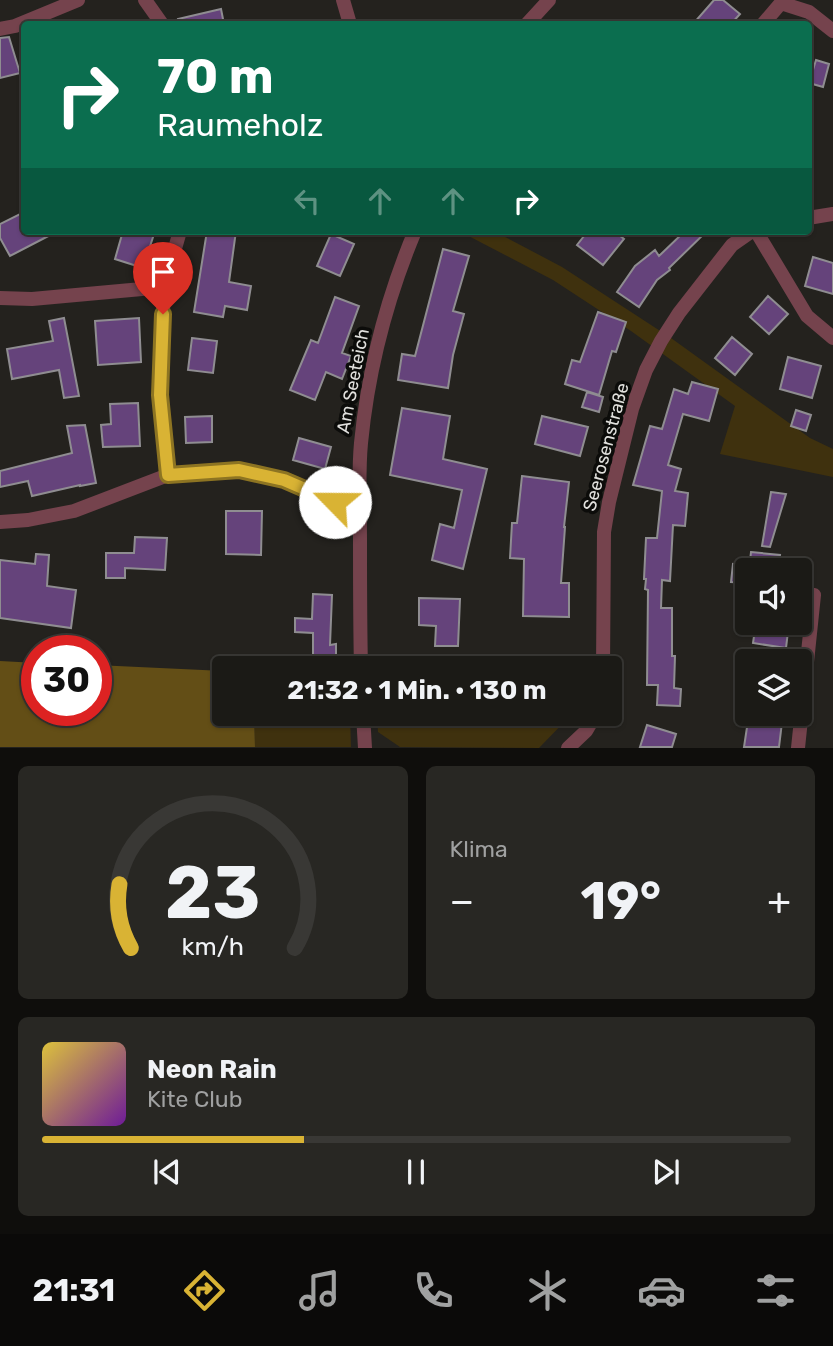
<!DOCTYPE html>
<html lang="de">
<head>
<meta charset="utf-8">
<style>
	body { margin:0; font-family:Rubik,sans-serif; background:#282723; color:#f1f3f6; height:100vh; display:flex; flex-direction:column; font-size:26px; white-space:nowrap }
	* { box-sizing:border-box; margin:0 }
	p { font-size:23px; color:#a0a1a1 }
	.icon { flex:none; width:38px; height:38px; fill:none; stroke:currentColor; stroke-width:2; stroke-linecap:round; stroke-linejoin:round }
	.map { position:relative; height:748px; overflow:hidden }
	.panel { display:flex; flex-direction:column; gap:18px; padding:18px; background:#0f0e0c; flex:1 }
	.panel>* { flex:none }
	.guide { position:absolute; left:21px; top:21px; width:791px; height:214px; border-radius:7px; box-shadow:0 2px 5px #0004,0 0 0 2px #393835; background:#0b6e4f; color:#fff; overflow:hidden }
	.fabs { position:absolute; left:735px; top:558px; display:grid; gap:14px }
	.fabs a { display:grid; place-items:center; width:77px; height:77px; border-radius:7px; background:#1b1a16; box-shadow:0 2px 5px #0004,0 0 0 2px #393835; font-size:35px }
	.speed { position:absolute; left:21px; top:635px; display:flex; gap:14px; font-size:35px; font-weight:700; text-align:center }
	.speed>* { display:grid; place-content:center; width:91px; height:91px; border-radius:50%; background:#1b1a16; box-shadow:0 2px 5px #0004,0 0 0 2px #393835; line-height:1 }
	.speed .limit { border:10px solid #d22; background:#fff; color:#111 }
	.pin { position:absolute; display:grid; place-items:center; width:60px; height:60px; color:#fff; margin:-72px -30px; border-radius:50% 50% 50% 0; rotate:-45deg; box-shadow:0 0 7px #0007 }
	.pin .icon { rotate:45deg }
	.me { position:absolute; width:77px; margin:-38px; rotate:293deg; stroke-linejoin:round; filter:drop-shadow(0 0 5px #0008) }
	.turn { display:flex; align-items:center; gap:24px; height:147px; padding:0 21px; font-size:32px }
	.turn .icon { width:91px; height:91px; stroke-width:2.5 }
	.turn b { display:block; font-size:49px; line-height:60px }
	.lanes { display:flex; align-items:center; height:66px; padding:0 21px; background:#0003; justify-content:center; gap:35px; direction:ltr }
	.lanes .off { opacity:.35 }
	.big { font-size:52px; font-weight:700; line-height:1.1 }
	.panel .tile { flex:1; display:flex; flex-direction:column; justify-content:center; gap:10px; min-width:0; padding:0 24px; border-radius:10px; background:#282723 }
	.panel .dial { align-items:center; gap:0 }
	.dial svg { height:182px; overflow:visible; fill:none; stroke:#393835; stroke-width:7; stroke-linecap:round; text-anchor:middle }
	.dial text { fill:#f1f3f6; stroke:none }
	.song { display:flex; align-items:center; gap:21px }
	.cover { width:84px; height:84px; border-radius:10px; background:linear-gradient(135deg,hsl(50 70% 55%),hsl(280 70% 35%)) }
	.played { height:7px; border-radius:4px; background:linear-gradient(90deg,#d9b334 35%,#393835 35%) }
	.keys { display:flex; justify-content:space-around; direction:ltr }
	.heat { display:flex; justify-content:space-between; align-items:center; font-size:38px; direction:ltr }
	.panel .tiles { flex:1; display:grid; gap:18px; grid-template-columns:1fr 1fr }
	.tile:last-child { grid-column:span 2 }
	.trip { position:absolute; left:212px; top:656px; width:410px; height:70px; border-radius:7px; background:#1b1a16; box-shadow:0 2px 5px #0004,0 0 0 2px #393835; font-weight:700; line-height:70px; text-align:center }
	.menu { display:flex; height:112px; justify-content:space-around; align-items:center; background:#0b0a09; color:#a0a1a1 }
	.menu .icon { width:49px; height:49px }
	.menu .current { color:#d9b334 }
	.menu b { font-size:32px; color:#f1f3f6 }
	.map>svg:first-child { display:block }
	.green { fill:#3f310e }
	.forest { fill:#634e16 }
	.building { fill:#65437b; stroke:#8f8d91; stroke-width:2 }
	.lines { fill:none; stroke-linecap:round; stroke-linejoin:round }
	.minor { stroke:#75434d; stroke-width:14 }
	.route-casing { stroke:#8d7422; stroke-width:18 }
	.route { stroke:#d9b334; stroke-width:12 }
	.labels { text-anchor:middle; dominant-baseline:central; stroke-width:7; stroke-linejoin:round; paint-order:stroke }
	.street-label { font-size:18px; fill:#e1e0dd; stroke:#0c0c0a }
</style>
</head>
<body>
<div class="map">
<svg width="833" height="748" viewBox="0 0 833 748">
	<rect width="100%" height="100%" fill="#24221e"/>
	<path class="green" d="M459,231H494L562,267L671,338L810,438L833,449V477L720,454L735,406L631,331L553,280Z
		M580,656L581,668H376V666Z
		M254,714H350L351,747H255Z
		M377,714H572L539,748L400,747L378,732Z"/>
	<path class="forest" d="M0,661L37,663V710H96V665L224,671V714H254L255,747H0Z"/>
	<path class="building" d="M714,0H723L740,14L731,24H693Z
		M221,9L224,24H179L178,19Z
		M9,37L20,73L0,78V38Z
		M816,60L829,64L823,87L809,83Z
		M24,212V231H58L10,256L0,238V224Z
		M123,231H146L154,234L143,268L115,259Z
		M207,231H236L229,282L251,286L247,310L225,306L223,317L194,312Z
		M588,231H614L624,239L603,265L577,245Z
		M685,231H707L669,268L670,270L657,280L639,307L617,292L635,266L655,250L659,256Z
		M331,234L354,244L340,276L317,266Z
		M443,249L469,256L453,311L464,314L453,355L448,388L398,380L402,354L415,356Z
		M813,257L833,263V294L805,286Z
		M768,296L788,314L769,334L750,317Z
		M335,297L359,306L342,353L351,356L342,379L326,372L315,400L290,390L311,340L318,343Z
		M598,312L626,322L616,352L612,351L599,395L565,384L572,360L580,362Z
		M64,318L79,396L64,398L59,370L12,379L7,349L53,341L49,321Z
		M139,318L141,362L98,365L95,321Z
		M732,337L752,354L735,375L715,358Z
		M192,338L217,341L213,373L188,370Z
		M788,357L821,366L812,398L780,389Z
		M692,382L718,389L709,421L683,414L668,465L681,469L675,491L688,493L685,526L673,525L670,581L662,580L661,608H672V656H675L674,688L681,689L680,706L657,705L658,685H647L648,590L645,589L646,579H644L646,538H657L662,491L633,485L650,426L662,429L674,389L688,394Z
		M587,392L603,397L599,412L582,407Z
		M138,403L140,446L103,447L101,425L111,424L110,404Z
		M402,408L450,416L443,459L487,469L463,569L432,560L440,524L454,528L462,490L390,475Z
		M796,410L811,415L806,431L791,426Z
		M212,416V442L186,443L185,417Z
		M542,416L588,427L580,456L535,444Z
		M85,425L96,483L80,486V485L32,496L28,481L0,487V471L72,453L67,426Z
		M299,438L331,447L325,469L293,460Z
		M522,476L569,482L564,527H565L561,583H569V617L523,616L524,559L510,558L512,523H517Z
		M771,492L786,494L770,547L762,546Z
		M226,511H262L261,555L226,554Z
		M135,537L167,538L165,570L125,568V578H106V553H134Z
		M751,552L780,555L778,570H749Z
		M36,554L49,555L47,586L76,590L71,628L0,618V560L35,564Z
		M733,564L747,566V583L731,582Z
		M313,594L332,595L330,645L336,644V660H313V633L295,632V618L312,619Z
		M419,598L460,599L458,646H435L436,626L419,625Z
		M756,623H789L786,648L753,643Z
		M749,714H783L779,747H744Z
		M647,725L676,734L672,747H640Z"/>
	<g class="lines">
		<path class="minor" d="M145,0L162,24
			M343,0L350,24
			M527,24L549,0
			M763,24L781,3L809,12L833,31
			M0,29L15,26L78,0
			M808,218L833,214
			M756,231L807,316L833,338
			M0,298L32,299L164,287
			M168,475L160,395L164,287L180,231
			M0,522L28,520L74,511L168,475L239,470L284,480L360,513
			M361,668C360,626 360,583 360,540C360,508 358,475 361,443C368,371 387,298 415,231
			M603,668L604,532L609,502L632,409L646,370L661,341L679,313L732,245L752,231
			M363,714L365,748
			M568,748L586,731L596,714
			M798,748L814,595"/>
	</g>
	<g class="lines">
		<defs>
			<path id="route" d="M163,314L160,395L168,475L239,470L284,480L335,502"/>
		</defs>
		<use href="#route" class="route-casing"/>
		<use href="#route" class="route"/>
	</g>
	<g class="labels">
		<g class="street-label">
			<text transform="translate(353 381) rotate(-79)">Am Seeteich</text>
			<text transform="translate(606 447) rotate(-75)">Seerosenstraße</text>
		</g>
	</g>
</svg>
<div class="fabs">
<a><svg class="icon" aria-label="sound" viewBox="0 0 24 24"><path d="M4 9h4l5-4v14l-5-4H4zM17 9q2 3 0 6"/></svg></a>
<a><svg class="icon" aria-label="layers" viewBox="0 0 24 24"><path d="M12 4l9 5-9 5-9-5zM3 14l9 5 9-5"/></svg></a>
</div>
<div class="speed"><div class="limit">30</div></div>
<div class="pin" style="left:163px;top:314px;background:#d93025"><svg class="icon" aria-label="arrive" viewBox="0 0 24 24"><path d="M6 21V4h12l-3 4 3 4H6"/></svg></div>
<svg class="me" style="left:335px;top:502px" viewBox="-20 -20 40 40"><circle r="19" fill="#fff"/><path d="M0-13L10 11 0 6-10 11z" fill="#d9b334"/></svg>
<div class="trip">21:32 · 1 Min. · 130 m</div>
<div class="guide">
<div class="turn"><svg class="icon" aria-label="right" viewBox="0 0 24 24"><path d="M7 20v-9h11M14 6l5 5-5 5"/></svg><div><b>70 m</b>Raumeholz</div></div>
<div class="lanes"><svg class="icon off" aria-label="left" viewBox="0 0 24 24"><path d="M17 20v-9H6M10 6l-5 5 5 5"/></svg><svg class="icon off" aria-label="ahead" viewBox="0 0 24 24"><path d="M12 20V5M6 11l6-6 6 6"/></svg><svg class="icon off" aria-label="ahead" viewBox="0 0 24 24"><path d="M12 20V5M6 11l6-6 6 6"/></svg><svg class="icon" aria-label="right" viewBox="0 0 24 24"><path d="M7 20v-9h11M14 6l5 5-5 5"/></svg></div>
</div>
</div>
<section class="panel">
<div class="tiles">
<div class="tile dial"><svg viewBox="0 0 100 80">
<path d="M14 69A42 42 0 1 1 86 69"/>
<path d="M14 69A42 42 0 0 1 9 41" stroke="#d9b334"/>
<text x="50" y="56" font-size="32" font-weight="700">23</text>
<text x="50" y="72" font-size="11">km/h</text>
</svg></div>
<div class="tile"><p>Klima</p>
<div class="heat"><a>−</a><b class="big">19°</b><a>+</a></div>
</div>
<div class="tile">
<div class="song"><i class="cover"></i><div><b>Neon Rain</b><p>Kite Club</p></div></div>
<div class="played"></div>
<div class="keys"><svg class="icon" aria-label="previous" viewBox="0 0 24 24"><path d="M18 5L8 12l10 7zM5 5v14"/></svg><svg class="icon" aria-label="pause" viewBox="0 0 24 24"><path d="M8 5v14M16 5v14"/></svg><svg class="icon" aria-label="next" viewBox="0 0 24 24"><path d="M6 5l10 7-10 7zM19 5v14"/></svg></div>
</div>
</div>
</section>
<nav class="menu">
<b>21:31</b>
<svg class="icon current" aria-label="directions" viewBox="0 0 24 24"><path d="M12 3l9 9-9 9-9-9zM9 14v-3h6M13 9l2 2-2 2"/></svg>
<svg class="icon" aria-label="music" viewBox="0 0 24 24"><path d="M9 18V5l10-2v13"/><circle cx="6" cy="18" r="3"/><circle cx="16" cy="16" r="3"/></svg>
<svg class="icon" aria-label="phone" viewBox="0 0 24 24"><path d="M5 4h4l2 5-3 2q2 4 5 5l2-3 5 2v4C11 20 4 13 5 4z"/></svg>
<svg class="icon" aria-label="climate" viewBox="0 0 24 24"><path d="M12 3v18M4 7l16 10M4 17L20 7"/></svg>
<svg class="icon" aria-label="car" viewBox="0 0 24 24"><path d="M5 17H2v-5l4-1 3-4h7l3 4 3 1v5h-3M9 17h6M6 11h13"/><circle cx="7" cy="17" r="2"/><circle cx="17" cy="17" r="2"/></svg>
<svg class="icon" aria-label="filters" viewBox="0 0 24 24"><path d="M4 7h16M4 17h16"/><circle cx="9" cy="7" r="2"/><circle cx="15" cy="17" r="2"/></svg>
</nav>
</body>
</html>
